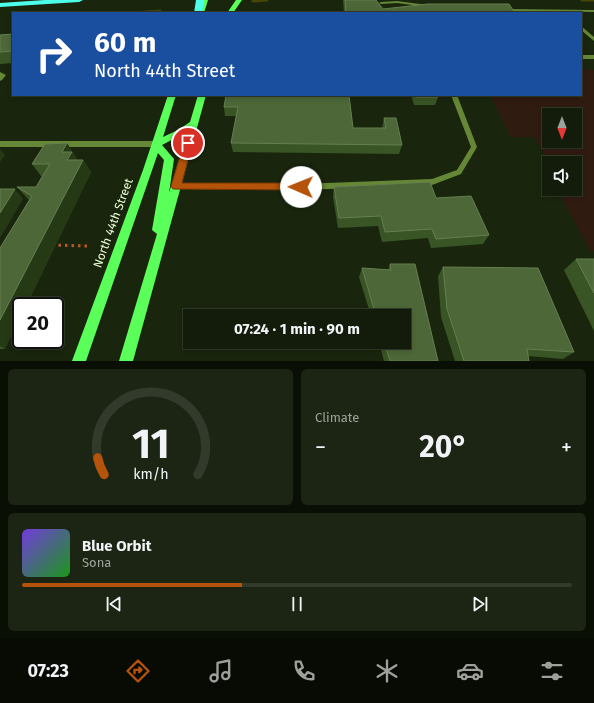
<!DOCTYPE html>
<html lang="en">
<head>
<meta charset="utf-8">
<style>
	body { margin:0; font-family:"Fira Sans",sans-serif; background:#1c2513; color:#f1f3f6; height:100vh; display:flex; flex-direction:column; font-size:15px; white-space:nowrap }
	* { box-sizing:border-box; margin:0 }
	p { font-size:13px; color:#9da19c }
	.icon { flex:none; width:22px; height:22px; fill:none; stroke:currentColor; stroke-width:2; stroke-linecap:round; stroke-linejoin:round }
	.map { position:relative; height:361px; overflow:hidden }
	.sheet { display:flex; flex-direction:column; gap:8px; padding:8px; background:#0a0f06; flex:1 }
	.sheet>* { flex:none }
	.guide { position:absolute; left:12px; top:12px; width:570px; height:84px; border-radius:0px; box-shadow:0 2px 6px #0003,0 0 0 1px #323a2b; background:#1a4fa0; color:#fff; overflow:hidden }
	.needle { width:26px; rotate:180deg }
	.tools { position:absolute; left:542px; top:108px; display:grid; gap:8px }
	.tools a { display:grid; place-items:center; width:40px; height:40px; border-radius:0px; background:#131c0a; box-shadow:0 2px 6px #0003,0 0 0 1px #323a2b; font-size:20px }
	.speed { position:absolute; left:12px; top:297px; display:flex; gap:8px; font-size:20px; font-weight:700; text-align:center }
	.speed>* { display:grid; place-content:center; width:52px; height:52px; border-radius:50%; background:#131c0a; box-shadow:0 2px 6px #0003,0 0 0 1px #323a2b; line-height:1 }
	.speed .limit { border:2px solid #111; border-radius:6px; background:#fff; color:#111 }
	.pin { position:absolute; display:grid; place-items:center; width:34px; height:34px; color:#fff; margin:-17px; border:2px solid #fff; border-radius:50%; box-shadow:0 1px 4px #0007 }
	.me { position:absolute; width:44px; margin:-22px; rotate:271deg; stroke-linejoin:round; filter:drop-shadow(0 0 3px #0008) }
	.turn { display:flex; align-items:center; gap:14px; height:84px; padding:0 16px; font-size:18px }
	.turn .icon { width:52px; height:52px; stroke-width:2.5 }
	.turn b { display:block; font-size:28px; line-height:34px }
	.big { font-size:30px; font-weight:700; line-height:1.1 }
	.sheet .card { flex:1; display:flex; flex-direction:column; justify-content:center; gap:6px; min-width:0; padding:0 14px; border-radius:6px; background:#1c2513 }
	.sheet .dial { align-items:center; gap:0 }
	.dial svg { height:104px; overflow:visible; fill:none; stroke:#323a2b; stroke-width:7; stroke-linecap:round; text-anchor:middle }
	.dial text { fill:#f1f3f6; stroke:none }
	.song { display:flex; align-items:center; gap:12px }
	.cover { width:48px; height:48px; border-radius:6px; background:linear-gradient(135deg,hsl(260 70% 55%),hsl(120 70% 35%)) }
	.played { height:4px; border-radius:2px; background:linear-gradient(90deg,#b45309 40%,#323a2b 40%) }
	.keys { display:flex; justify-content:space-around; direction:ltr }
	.heat { display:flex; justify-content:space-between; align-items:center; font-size:22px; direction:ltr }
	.sheet .tiles { flex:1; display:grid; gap:8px; grid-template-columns:1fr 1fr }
	.card:last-child { grid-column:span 2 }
	.trip { position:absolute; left:183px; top:309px; width:228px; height:40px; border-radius:0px; background:#131c0a; box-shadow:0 2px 6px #0003,0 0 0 1px #323a2b; font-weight:700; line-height:40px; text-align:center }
	.tabs { display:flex; height:64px; justify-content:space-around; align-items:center; background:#080b04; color:#9da19c }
	.tabs .icon { width:28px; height:28px }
	.tabs .on { color:#b45309 }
	.tabs b { font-size:18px; color:#f1f3f6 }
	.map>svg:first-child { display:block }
	.green { fill:#301b10; fill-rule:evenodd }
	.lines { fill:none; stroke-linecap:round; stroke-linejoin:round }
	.stream { stroke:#454607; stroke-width:3 }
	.path { stroke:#be5628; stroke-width:3; stroke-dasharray:2.5 4; stroke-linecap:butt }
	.service { fill:#668836; fill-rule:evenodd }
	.minor { fill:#668836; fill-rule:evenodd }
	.primary { fill:#5aff59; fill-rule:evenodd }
	.motorway { fill:#4dffeb; fill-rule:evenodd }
	.wall { fill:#3a5525 }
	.shaded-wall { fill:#253a14 }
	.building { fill:#4d6738; stroke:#657f50 }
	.route { fill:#b45309; stroke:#753606 }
	.labels { text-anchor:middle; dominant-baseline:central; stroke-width:4; stroke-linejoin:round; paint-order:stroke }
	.street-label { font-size:12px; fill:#e9ffd2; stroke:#19260d }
</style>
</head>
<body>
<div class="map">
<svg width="594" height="361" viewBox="0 0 594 361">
	<rect width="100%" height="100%" fill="#19260d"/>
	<path class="green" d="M581,69L594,70V251H590L557,189H575V163H550L534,137H511L490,95H581ZM549,115H575V141H549Z"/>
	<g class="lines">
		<path class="stream" d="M582,0H594
			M253,1L267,0
			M133,13L160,11"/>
		<path class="path" d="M52,245L87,246"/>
		<path class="service" d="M397,1L427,5L429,6L427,7L397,3L381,4L379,3L381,2Z
			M503,9L594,10V12L505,11H503Z
			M581,26L594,37V41L581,30Z
			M581,55H594V59H581Z
			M0,72L6,75L2,80L0,81Z
			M451,95H457L477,147L461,174L432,185L301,190L176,189L173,188L172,186L173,184L176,183L301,184L432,179L457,170L471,147Z"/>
		<path class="minor" d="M0,141H156L160,144L156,147H0Z"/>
		<path class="primary" d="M202,0H208L204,13H198Z
			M236,0H242L233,13H227Z
			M168,95H176L163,137L178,130L190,122L198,95H206L133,361H119L157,234L152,230L164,160L158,153L86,361H72L143,170ZM187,132L169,193L174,159L162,145Z"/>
		<path class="motorway" d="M45,0H83L79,2L0,7V3Z
			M196,0H204L202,13H194Z"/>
	</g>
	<path class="wall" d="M343,0H376L383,9L515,13H344Z
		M13,34V63L0,64V35Z
		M226,95L353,128H382L384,118L402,145L399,154L233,152L231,143L236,116H225L224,107Z
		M411,95H437L438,97L435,105H414Z
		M67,143L75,156L77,160H83L91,172L26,306H21L5,349H0V248L29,200L17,187H36L42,176H41L32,164Z
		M334,187L436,198L489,235L483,244L431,248L428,238L382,242L378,226L338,228L333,197Z
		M576,259H594V331L564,270Z
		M390,264L438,361H384L379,342H404V316H371L359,277L362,268L388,270Z
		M443,267L574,352L563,359L528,356L529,361H455L441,317L438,276Z"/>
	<path class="shaded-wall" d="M67,143L75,156L79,164L67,160L62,152Z
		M0,149L5,155L0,162Z
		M83,160L91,172L26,306H21V315L5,349L0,346V320Z
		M15,189L23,199L0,238V213Z"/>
	<path class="building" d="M345,0H376L383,9L428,4H509L515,13H346Z
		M13,34V51L0,52V35Z
		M226,95H349L353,128H386L384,118H396L402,145L231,143L238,107H224Z
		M416,95H437L438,97H416Z
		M67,143L62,152H72L67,160H83L0,320V248L32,196L17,187H36L50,164H32L45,144Z
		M430,182L436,198L471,196L489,235L436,239L432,229L385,232L381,216L339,218L334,187Z
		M0,189H15L0,213Z
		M576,259H594V293Z
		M390,264H415L438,361H390L384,342H404V316H376L362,268L391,270Z
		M443,267L538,268L574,352L527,349L529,361H464L447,309Z"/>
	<path class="route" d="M185,141H188L192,143L182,183H301L305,187L301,190L173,189L171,186Z"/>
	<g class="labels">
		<g class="street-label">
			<text transform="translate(113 223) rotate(-70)">North 44th Street</text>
		</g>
	</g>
</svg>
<div class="tools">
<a><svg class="needle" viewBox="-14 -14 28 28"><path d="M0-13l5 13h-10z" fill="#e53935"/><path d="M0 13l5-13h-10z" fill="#9da19c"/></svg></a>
<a><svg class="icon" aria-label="sound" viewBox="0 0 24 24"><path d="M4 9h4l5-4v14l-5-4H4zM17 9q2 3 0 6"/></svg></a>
</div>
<div class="speed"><div class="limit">20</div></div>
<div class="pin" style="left:188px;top:143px;background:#d93025"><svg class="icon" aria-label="arrive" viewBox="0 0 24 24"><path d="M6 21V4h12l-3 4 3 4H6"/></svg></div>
<svg class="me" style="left:301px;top:187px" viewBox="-20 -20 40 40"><circle r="19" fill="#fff"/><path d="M0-13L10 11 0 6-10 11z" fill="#b45309"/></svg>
<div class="trip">07:24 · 1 min · 90 m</div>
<div class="guide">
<div class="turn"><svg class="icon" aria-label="right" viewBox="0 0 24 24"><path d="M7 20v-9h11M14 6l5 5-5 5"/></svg><div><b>60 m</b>North 44th Street</div></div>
</div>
</div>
<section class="sheet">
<div class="tiles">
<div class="card dial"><svg viewBox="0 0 100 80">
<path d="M14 69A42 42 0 1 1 86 69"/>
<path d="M14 69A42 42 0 0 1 9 56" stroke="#b45309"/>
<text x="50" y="56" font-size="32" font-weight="700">11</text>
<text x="50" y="72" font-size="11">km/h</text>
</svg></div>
<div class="card"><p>Climate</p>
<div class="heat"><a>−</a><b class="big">20°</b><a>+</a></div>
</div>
<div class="card">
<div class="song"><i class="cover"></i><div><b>Blue Orbit</b><p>Sona</p></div></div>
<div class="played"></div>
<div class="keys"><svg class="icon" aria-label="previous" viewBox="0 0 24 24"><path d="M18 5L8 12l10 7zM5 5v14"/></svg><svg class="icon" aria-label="pause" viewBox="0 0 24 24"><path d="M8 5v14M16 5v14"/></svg><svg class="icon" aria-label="next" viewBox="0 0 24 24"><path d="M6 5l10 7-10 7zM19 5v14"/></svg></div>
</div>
</div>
</section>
<nav class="tabs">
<b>07:23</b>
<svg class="icon on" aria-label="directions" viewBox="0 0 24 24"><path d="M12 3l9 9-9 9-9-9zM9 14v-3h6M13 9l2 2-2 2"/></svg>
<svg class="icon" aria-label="music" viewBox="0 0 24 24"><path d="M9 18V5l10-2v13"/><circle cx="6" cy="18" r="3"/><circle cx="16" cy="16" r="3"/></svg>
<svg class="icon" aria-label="phone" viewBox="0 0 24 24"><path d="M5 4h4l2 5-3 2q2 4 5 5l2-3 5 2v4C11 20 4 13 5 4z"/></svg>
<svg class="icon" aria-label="climate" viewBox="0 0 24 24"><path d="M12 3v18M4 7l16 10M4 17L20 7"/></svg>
<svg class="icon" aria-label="car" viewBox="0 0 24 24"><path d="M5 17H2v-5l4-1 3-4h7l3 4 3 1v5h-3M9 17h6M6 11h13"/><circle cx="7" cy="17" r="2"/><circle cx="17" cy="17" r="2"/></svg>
<svg class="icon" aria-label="filters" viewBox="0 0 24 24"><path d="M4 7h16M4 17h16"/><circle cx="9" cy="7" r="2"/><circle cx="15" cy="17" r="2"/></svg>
</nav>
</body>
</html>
